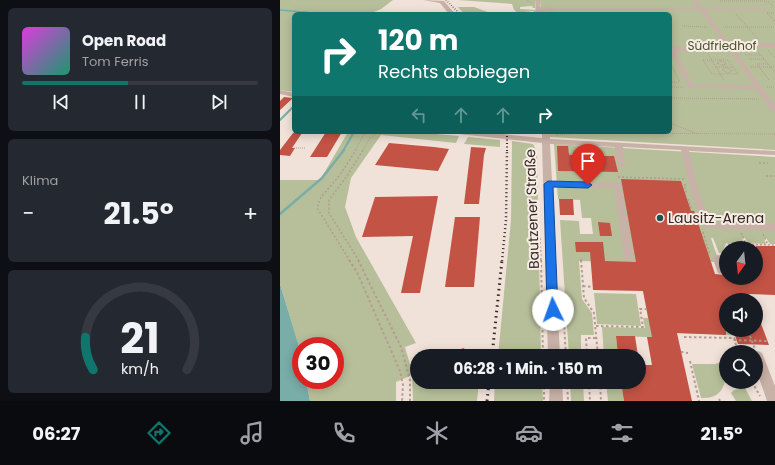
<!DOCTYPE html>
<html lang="de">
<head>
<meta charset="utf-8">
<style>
	body { margin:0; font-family:Poppins,sans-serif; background:#242831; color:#f1f3f6; height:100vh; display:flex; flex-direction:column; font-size:15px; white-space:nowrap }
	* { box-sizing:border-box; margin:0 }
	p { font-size:13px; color:#9ea1a6 }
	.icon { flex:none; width:22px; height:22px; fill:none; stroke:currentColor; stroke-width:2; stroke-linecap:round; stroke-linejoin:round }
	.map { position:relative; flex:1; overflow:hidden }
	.panel { display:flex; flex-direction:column; gap:8px; padding:8px; background:#0d0f14; width:280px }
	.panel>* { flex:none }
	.banner { position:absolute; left:12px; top:12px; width:380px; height:122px; border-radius:6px; box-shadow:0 2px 10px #0003; background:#0f766e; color:#fff; overflow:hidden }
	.needle { width:26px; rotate:195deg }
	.tools { position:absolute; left:439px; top:241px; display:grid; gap:8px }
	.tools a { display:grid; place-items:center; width:44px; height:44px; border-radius:50%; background:#171b24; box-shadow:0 2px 10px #0003; font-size:20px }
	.speed { position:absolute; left:12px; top:337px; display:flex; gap:8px; font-size:20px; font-weight:700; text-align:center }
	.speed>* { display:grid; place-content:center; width:52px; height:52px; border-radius:50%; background:#171b24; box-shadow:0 2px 10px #0003; line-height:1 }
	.speed .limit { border:6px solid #d22; background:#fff; color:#111 }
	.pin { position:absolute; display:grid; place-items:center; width:34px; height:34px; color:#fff; margin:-41px -17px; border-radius:50% 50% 50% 0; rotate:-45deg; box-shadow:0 0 4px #0007 }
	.pin .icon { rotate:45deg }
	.me { position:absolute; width:44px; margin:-22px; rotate:357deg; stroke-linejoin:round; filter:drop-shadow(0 0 3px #0008) }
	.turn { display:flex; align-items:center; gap:14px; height:84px; padding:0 20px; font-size:18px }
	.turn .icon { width:52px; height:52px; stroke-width:2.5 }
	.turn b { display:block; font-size:28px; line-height:34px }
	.lanes { display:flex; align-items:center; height:38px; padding:0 20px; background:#0003; justify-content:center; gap:20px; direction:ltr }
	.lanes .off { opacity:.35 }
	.big { font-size:30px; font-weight:700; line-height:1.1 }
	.panel .widget { flex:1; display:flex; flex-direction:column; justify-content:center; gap:6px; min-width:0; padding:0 14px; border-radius:6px; background:#242831 }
	.panel .dial { align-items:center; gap:0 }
	.dial svg { height:104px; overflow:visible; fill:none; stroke:#363941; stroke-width:7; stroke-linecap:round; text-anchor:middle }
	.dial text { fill:#f1f3f6; stroke:none }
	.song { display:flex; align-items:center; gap:12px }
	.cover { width:48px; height:48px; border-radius:6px; background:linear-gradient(135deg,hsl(300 70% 55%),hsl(160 70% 35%)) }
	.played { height:4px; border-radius:2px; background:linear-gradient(90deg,#0f766e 45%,#363941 45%) }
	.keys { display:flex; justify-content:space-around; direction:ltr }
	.heat { display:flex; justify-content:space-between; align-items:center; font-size:22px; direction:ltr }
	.trip { position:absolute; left:130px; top:349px; width:236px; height:40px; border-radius:20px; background:#171b24; box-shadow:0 2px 10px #0003; font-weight:700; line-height:40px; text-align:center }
	.tab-bar { display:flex; height:64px; justify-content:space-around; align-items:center; background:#090b0e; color:#9ea1a6 }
	.tab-bar .icon { width:28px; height:28px }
	.tab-bar .current { color:#0f766e }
	.tab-bar b { font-size:18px; color:#f1f3f6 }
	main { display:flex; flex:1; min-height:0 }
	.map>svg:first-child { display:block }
	.green { fill:#b7bf9a }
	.water { fill:#79ada8 }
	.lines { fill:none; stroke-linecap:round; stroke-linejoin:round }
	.stream-far2 { stroke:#79ada8; stroke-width:1.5 }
	.stream-far1 { stroke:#79ada8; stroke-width:2 }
	.stream { stroke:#79ada8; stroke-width:2.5 }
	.building { fill:#c35345 }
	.path-far2 { stroke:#b49b90; stroke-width:1; stroke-dasharray:1 1; stroke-linecap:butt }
	.path-far1 { stroke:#b49b90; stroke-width:1.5; stroke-dasharray:2 2; stroke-linecap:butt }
	.path { stroke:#b49b90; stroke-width:2; stroke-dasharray:2.5 2.5; stroke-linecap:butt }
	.minor { fill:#c8b1a6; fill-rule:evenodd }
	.rail-far3 { stroke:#342926; stroke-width:1.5; stroke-dasharray:0.5 2; stroke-linecap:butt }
	.rail-far2 { stroke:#342926; stroke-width:2; stroke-dasharray:1 2.5; stroke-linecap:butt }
	.rail-far1 { stroke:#342926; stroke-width:2.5; stroke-dasharray:1 3; stroke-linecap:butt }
	.rail { stroke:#342926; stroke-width:3; stroke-dasharray:1.5 4; stroke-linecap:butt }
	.route { fill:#1a73e8; stroke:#114b97 }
	.poi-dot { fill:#1d5451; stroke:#f8ede5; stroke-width:1.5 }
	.labels { text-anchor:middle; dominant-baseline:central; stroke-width:4; stroke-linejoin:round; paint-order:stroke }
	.far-park-label { font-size:12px; fill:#49522b; stroke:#f8ede5 }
	.street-label { font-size:14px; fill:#342926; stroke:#f8ede5 }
	.poi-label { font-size:14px; fill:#342926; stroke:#f8ede5; text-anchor:start }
</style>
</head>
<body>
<main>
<section class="panel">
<div class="widget">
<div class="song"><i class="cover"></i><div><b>Open Road</b><p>Tom Ferris</p></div></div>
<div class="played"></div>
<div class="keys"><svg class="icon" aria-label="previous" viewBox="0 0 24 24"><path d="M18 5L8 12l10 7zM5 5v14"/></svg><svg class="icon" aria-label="pause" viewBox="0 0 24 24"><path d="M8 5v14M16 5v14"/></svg><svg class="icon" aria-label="next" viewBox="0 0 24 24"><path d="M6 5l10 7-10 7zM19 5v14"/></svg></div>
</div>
<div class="widget"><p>Klima</p>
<div class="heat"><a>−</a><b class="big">21.5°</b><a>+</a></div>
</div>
<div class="widget dial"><svg viewBox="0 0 100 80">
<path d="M14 69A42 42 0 1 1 86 69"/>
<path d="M14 69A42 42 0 0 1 8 44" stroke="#0f766e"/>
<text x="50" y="56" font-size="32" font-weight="700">21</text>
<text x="50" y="72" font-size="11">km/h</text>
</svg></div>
</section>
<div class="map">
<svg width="495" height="401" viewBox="0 0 495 401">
	<rect width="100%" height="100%" fill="#f1e2d9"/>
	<path class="green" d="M0,0H113L101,9L89,14H14V92L0,90Z
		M178,0H256L255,8H253L252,6L240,7V9L255,10L256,13L253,11L244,12L243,14H235L236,11L234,10L232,4Z
		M260,0H495V150L270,137L269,132H390V14H261Z
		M178,7H194L213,14H184Z
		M68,132H132L179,136L176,143L101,135L71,178L65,207L76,237L136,343L125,347L133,375L137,374V382H199L197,401H133L132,375L116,382V401H30L26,380H55V346H21V353L0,284V180H40Z
		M188,137L220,140V147L184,144Z
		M232,141L253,144L257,152L261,356H218L231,220Z
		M274,144L495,157V244H490L486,238H484L486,244L468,243L465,238H462L464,243H446L442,253H439L433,238H431L439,262H431L432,265L299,261L302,299L312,313L314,335H301V356H289L280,220L299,221L300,234H313L311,218H302L300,200L278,199Z
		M363,291L446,330H453L455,335L393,333L394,338L336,336L338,356H324L322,327L365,328L363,318H368Z
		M314,293L356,294L361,326L317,324Z
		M446,361C446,381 446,399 421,398L412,364H435Z
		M215,382H262L263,401H214Z
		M290,382H303L304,401H291Z
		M326,382H341L344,401H328Z
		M465,388L472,401H456L451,393L454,390Z"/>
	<path class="water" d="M0,284L21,353V380H26L30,401H0Z"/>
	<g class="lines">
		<path class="stream-far2" d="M0,10L44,14"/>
		<path class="stream-far1" d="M0,120L14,106
			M63,151L74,132"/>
		<path class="stream" d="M0,214L42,178L64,150"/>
	</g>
	<path class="building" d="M4,97L13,98L0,110V101Z
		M46,132H62L47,157H30Z
		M13,133H22L12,148H15L10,156L0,155V150Z
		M109,143L154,147L169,149L158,171L95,165Z
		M277,146H288L289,155H294L299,158H309V156H334L338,172L278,171Z
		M191,147L206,148L204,155L199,204H184Z
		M341,179L401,181L411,211H414L435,274L446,275V278H476V246H495V295L469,294L472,300H446V335L397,333L412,401H344L341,382H359V365H372L367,337H372L363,291L313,290L310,252H296L295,242H323L325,261L356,262Z
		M158,196L140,293H121L133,236L82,237L95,197Z
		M279,199H293L294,215H280Z
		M175,217H200L194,287H165Z
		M318,222L330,223L332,236H320Z
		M477,313L489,345L458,344L453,330H476Z
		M336,336H355L358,356H338Z
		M184,348L187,356H165L164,354Z"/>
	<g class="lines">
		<path class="path-far2" d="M247,0L252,3
			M440,1H485L489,2L495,8
			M487,13H495
			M487,13L495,21
			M456,14L478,39
			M402,26L427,27
			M443,27H495
			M421,43L438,42
			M488,50L495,58
			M478,52L495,72
			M428,54L444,80
			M465,55H480
			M469,59H484
			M423,60H448L458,74H432Z
			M440,60L447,64L441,65L437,63L441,61
			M390,62L400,82
			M488,64H477L489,80
			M443,65L452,71L448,73L442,70L445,68
			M435,67H453
			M471,67H495
			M390,82H400
			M390,87H403
			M487,87H495
			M390,98L479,99
			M390,123L418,134
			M84,133L90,132
			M276,135L300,133L495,134
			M14,148H25
			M75,151L85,132
			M82,151L90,138L99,132"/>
		<path class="path-far1" d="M289,154L307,157V152
			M297,157L303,152
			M479,163H488
			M486,176H495
			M338,177L404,179
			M406,185H404L407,194
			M408,199L412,211
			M423,232L430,255
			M461,233L466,244
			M483,234L488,245
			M260,238L261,261
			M447,248L448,244L495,245
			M444,254L446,249
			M301,259V261
			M70,261L37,208L41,197L60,175L76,150
			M79,261L49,213V200L67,176L83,150"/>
		<path class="path" d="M69,260L77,272L120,371L123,385L122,401
			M78,260L121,347L130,380V401
			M261,260L263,356
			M301,260L304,298L314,313L318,356
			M303,286L312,287
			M282,292L286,356
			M316,326L363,327L360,309H367
			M470,336L475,349
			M404,337L454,338L458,352
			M454,340L487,341
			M401,352L408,353
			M307,356L306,338H317
			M410,361L419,401
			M264,382V401
			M287,382L288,401
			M309,382L310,401
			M320,382L321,401
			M472,382L480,396
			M439,399L440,401"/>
		<path class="minor" d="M143,0L164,1L175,14H169L160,3Z
			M256,0H260V7L269,8H418L413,0H417L423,8H485V9L483,10H425L449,43H495V47H452L495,105V112H492L476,89L409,88L390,51V43L394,47H431L434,49L431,51H396L413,85H474L420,10H275L274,14H270L269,11L264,10L261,12V14H255Z
			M0,90L14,93V97L0,94Z
			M175,132H201L262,138V132H270V139L495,151V155L409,151L420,195L431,223H495V231L424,228L412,195L401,150L343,147L345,165L341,168L337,165L335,147L270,144L272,181L341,183L354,257L353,260L349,261L345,260L344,257L334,188L272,187L280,356H268L262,143L179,134Z
			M438,255L442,256L446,267V273L442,274L438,273L433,259L434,256Z
			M478,351L482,353L495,386V401H487L476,369V352Z
			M270,382H282L283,401H269Z"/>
		<path class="rail-far3" d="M166,0L180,14"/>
		<path class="rail-far2" d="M227,151V132"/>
		<path class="rail-far1" d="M222,261L226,220L227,150"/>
		<path class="rail" d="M212,356L222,260
			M207,401L209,382"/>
	</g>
	<path class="route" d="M268,181L308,182L312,185L308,188L273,187L278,310L277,313L273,315L269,313L267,310L264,184Z"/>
	<circle class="poi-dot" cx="380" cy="218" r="4"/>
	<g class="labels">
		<g class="far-park-label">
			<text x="442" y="45">Südfriedhof</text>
		</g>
		<g class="street-label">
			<text transform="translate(252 209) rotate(-92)">Bautzener Straße</text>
		</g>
		<g class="poi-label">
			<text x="388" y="218">Lausitz-Arena</text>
		</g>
	</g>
</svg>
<div class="tools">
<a><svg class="needle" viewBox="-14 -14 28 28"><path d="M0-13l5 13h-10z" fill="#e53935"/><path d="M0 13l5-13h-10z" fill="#9ea1a6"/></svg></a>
<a><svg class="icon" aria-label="sound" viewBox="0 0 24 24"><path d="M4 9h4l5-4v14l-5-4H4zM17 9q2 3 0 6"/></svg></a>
<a><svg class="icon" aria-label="search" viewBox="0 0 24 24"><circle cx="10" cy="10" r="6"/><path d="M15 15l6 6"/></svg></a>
</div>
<div class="speed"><div class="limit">30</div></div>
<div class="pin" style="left:308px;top:185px;background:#d93025"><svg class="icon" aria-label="arrive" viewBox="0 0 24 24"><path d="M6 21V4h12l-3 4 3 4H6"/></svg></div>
<svg class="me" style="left:273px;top:310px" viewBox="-20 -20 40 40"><circle r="19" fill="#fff"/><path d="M0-13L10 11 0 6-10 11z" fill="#1a73e8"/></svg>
<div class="trip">06:28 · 1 Min. · 150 m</div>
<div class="banner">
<div class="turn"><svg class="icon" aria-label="right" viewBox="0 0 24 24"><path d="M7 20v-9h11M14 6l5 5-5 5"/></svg><div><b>120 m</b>Rechts abbiegen</div></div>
<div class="lanes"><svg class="icon off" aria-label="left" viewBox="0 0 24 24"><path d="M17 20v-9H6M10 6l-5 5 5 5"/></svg><svg class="icon off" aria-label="ahead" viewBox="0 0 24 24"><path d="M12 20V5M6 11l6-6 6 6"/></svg><svg class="icon off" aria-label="ahead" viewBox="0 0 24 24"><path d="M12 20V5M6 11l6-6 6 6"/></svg><svg class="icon" aria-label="right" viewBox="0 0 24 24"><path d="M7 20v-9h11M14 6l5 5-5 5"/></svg></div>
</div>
</div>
</main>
<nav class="tab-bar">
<b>06:27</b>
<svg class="icon current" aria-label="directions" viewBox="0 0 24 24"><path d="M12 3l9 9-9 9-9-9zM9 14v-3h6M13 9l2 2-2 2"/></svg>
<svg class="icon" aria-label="music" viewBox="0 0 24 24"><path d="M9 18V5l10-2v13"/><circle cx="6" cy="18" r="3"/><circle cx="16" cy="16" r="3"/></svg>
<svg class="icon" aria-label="phone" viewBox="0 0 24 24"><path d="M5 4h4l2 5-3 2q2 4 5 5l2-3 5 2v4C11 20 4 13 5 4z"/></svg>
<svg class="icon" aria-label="climate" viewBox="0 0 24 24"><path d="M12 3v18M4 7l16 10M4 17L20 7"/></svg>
<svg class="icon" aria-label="car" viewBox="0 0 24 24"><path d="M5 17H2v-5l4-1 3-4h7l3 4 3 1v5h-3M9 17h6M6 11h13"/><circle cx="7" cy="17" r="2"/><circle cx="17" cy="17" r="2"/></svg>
<svg class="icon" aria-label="filters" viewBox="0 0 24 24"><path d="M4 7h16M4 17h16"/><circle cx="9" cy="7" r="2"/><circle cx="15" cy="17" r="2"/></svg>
<b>21.5°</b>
</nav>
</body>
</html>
